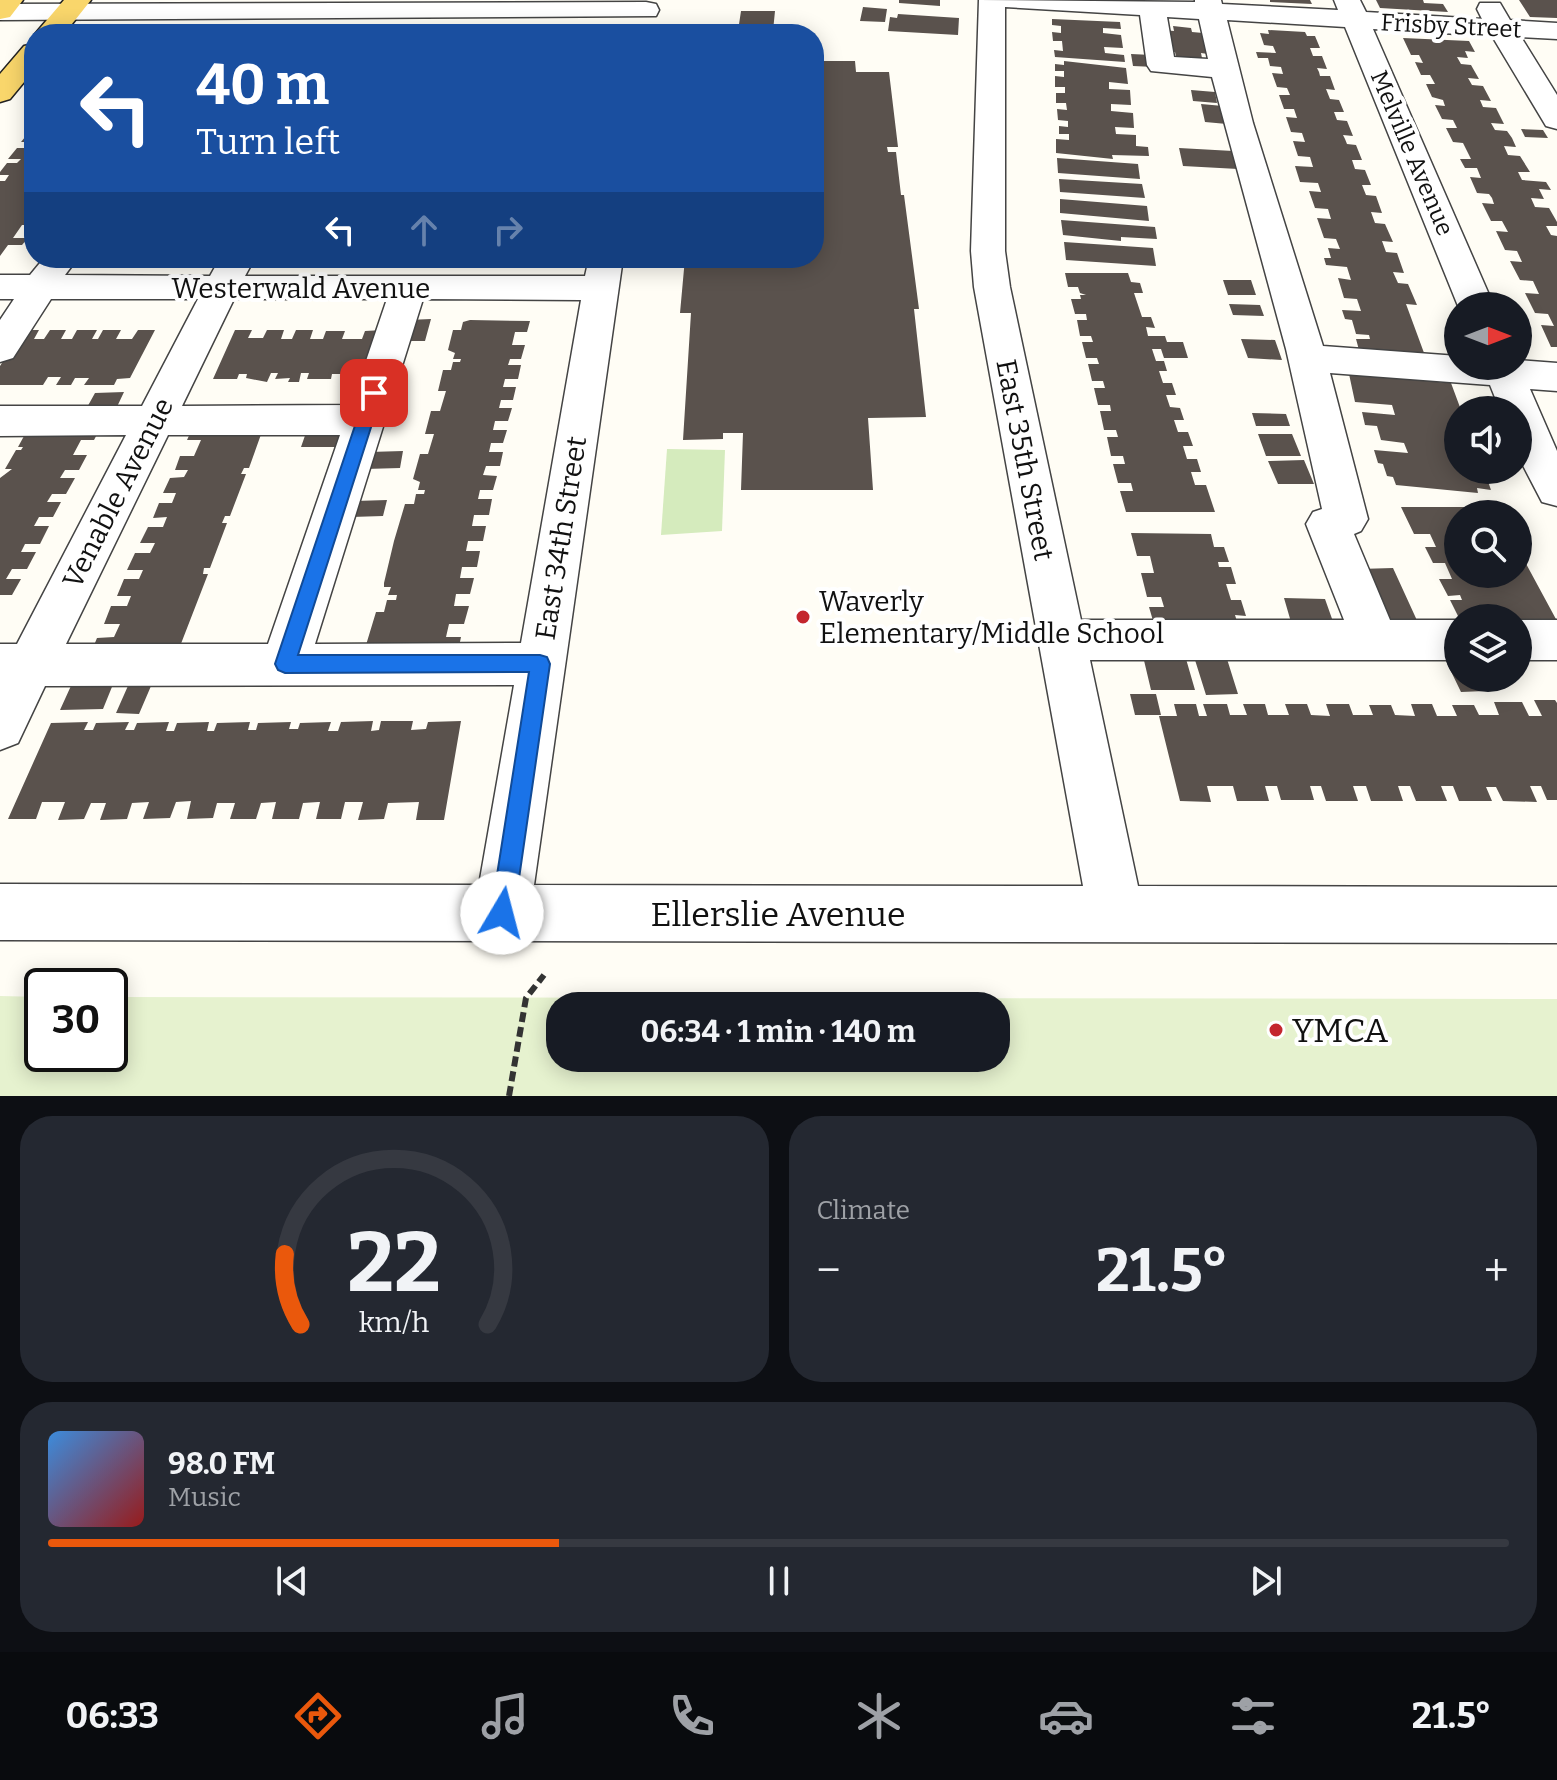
<!DOCTYPE html>
<html lang="en">
<head>
<meta charset="utf-8">
<style>
	body { margin:0; font-family:Bitter,serif; background:#242831; color:#f1f3f6; height:100vh; display:flex; flex-direction:column; font-size:30px; white-space:nowrap }
	* { box-sizing:border-box; margin:0 }
	p { font-size:26px; color:#9ea1a6 }
	.icon { flex:none; width:44px; height:44px; fill:none; stroke:currentColor; stroke-width:2; stroke-linecap:round; stroke-linejoin:round }
	.map { position:relative; height:1096px; overflow:hidden }
	.sheet { display:flex; flex-direction:column; gap:20px; padding:20px; background:#0d0f14; flex:1 }
	.sheet>* { flex:none }
	.top-card { position:absolute; left:24px; top:24px; width:800px; height:244px; border-radius:32px; box-shadow:0 4px 20px #0003; background:#1a4fa0; color:#fff; overflow:hidden }
	.needle { width:52px; rotate:90deg }
	.tools { position:absolute; left:1444px; top:292px; display:grid; gap:16px }
	.tools a { display:grid; place-items:center; width:88px; height:88px; border-radius:50%; background:#171b24; box-shadow:0 4px 20px #0003; font-size:40px }
	.speed { position:absolute; left:24px; top:968px; display:flex; gap:16px; font-size:40px; font-weight:700; text-align:center }
	.speed>* { display:grid; place-content:center; width:104px; height:104px; border-radius:50%; background:#171b24; box-shadow:0 4px 20px #0003; line-height:1 }
	.speed .limit { border:4px solid #111; border-radius:12px; background:#fff; color:#111 }
	.pin { position:absolute; display:grid; place-items:center; width:68px; height:68px; color:#fff; margin:-34px; border-radius:16px; box-shadow:0 4px 12px #0006 }
	.me { position:absolute; width:88px; margin:-44px; rotate:8deg; stroke-linejoin:round; filter:drop-shadow(0 0 6px #0008) }
	.turn { display:flex; align-items:center; gap:28px; height:168px; padding:0 40px; font-size:36px }
	.turn .icon { width:104px; height:104px; stroke-width:2.5 }
	.turn b { display:block; font-size:56px; line-height:68px }
	.lanes { display:flex; align-items:center; height:76px; padding:0 40px; background:#0003; justify-content:center; gap:40px; direction:ltr }
	.lanes .off { opacity:.35 }
	.big { font-size:60px; font-weight:700; line-height:1.1 }
	.sheet .widget { flex:1; display:flex; flex-direction:column; justify-content:center; gap:12px; min-width:0; padding:0 28px; border-radius:32px; background:#242831 }
	.sheet .dial { align-items:center; gap:0 }
	.dial svg { height:208px; overflow:visible; fill:none; stroke:#363941; stroke-width:7; stroke-linecap:round; text-anchor:middle }
	.dial text { fill:#f1f3f6; stroke:none }
	.song { display:flex; align-items:center; gap:24px }
	.cover { width:96px; height:96px; border-radius:12px; background:linear-gradient(135deg,hsl(210 70% 55%),hsl(0 70% 35%)) }
	.played { height:8px; border-radius:4px; background:linear-gradient(90deg,#ea580c 35%,#363941 35%) }
	.keys { display:flex; justify-content:space-around; direction:ltr }
	.heat { display:flex; justify-content:space-between; align-items:center; font-size:44px; direction:ltr }
	.sheet .tiles { flex:1; display:grid; gap:20px; grid-template-columns:1fr 1fr }
	.widget:last-child { grid-column:span 2 }
	.trip { position:absolute; left:546px; top:992px; width:464px; height:80px; border-radius:32px; background:#171b24; box-shadow:0 4px 20px #0003; font-weight:700; line-height:80px; text-align:center }
	.menu { display:flex; height:128px; justify-content:space-around; align-items:center; background:#090b0e; color:#9ea1a6 }
	.menu .icon { width:56px; height:56px }
	.menu .current { color:#ea580c }
	.menu b { font-size:36px; color:#f1f3f6 }
	.map>svg:first-child { display:block }
	.green { fill:#d5ebbd }
	.pitch { fill:#e6f2cf; fill-rule:evenodd }
	.building { fill:#5a524d }
	.lines { fill:none; stroke-linecap:round; stroke-linejoin:round }
	.minor-casing { stroke:#444; stroke-width:3 }
	.major-casing { stroke:#222; stroke-width:3 }
	.path { stroke:#333; stroke-width:6; stroke-dasharray:10 5; stroke-linecap:butt }
	.minor { fill:#fff; fill-rule:evenodd }
	.major { fill:#f9d66b; fill-rule:evenodd }
	.route { fill:#1a73e8; stroke:#114b97; stroke-width:2 }
	.poi-dot { fill:#c4262e; stroke:#fff; stroke-width:3 }
	.labels { text-anchor:middle; dominant-baseline:central; stroke-width:8; stroke-linejoin:round; paint-order:stroke }
	.far-street-label { font-size:24px; fill:#111; stroke:#fff }
	.street-label { font-size:28px; fill:#111; stroke:#fff }
	.poi-label { font-size:28px; fill:#111; stroke:#fff; text-anchor:start }
	.near-street-label { font-size:34px; fill:#111; stroke:#fff }
	.near-poi-label { font-size:34px; fill:#111; stroke:#fff; text-anchor:start }
</style>
</head>
<body>
<div class="map">
<svg width="1557" height="1096" viewBox="0 0 1557 1096">
	<rect width="100%" height="100%" fill="#fffdf5"/>
	<path class="green" d="M667,449L725,450L722,531L661,535Z"/>
	<path class="pitch" d="M0,996L42,997V1054H110V997L1557,999V1096H0ZM560,1006H996V1058H560Z"/>
	<path class="building" d="M899,0H940V6L899,3Z
		M1270,0H1310L1312,4L1270,2Z
		M1376,0H1423L1424,3L1443,4L1448,12L1380,8Z
		M1519,0H1557V18L1530,17Z
		M863,7L887,9L885,22L860,21Z
		M741,11H775L773,31H738Z
		M898,14L959,18L958,35L888,31L890,17L897,18Z
		M1052,19L1120,22L1121,29L1103,28V33L1121,35L1123,48L1104,47L1105,53L1124,55L1125,62L1055,57L1054,50L1063,51L1062,41H1053L1052,32L1061,33V26L1052,25Z
		M1173,26L1191,28L1192,32L1203,33L1208,54L1201,53L1203,63L1177,61L1175,52L1167,51L1163,30L1174,31Z
		M107,29L167,30L164,34H104Z
		M1268,30L1305,32L1307,36H1315L1320,48H1310L1313,56H1322L1327,69L1317,68L1319,72L1320,76H1330L1335,90L1326,89L1330,99L1339,100L1344,112H1334L1337,120L1347,121L1353,136L1343,135L1345,139L1347,144L1356,145L1362,160H1352L1355,169L1365,170L1371,185H1362L1366,195L1376,196L1382,213L1371,212L1375,223L1385,224L1393,242L1382,241L1386,252L1397,253L1404,273L1393,272L1398,283L1408,284L1417,305L1406,304L1427,361L1359,350L1356,339H1370L1369,335L1356,334L1352,320L1345,319L1342,310L1361,311L1357,299L1344,298L1338,278L1351,280L1347,267L1326,265L1324,258H1331L1328,248L1340,249L1336,239L1324,238L1317,218L1331,219L1328,209L1315,208L1309,191L1321,192L1318,183L1300,182L1295,166L1313,167L1310,157L1298,156L1293,141L1305,142L1302,133L1291,132L1286,117L1297,118L1294,109H1284L1279,95H1290L1287,88L1277,87L1272,73L1283,74L1281,67L1270,66L1268,58H1258L1256,52L1276,53L1273,46L1264,45L1260,33L1269,34Z
		M1403,38L1469,41L1475,52L1465,51L1468,58L1457,57L1461,64L1471,65L1479,79L1468,78L1472,85L1483,86L1491,101L1480,100L1483,107L1496,108L1504,124L1491,123L1495,130L1507,131L1512,138L1516,147L1504,146L1508,155L1520,156L1530,172H1518L1522,180L1546,182L1551,190L1539,189L1544,199L1531,198L1535,207L1549,208L1557,222V226H1546L1551,235L1557,236V347H1551L1541,325L1554,326L1548,314L1535,313L1525,293L1539,294L1533,281L1520,280L1510,261L1522,262L1517,251L1505,250L1496,231L1508,232L1502,221H1491L1482,203L1494,204L1492,198L1489,194L1477,193L1470,177L1481,178L1477,168H1465L1460,159H1471L1463,143L1453,142L1446,128H1457L1453,120L1442,119L1435,105L1445,106L1443,100L1432,97L1426,84H1435L1430,75H1421L1415,62L1423,63L1419,55H1411Z
		M1131,54L1152,55L1155,67L1133,66Z
		M814,61H855L856,72H889L898,147H887L888,152H896L901,195H904L919,309H914L926,417L868,418L873,490H741L743,433H723V439L683,440L691,313H680L685,258H814Z
		M1064,61L1126,68L1128,84L1109,82V89L1130,90L1131,105L1111,104V111L1133,113L1134,128L1115,127L1116,134L1136,135V146L1148,147L1149,156L1112,155L1113,159L1056,153V139L1069,140V134H1059V126L1068,127V121L1058,120L1057,109L1067,110L1066,103H1056V93H1065V87H1055V76L1064,77V71H1055V64L1064,65Z
		M1191,90L1215,92L1217,103L1193,101Z
		M1201,104L1223,106L1227,124L1205,122Z
		M1521,129L1543,130L1548,138L1525,137Z
		M30,131H34V208L27,218H34V222L32,225H22L13,238H28L22,245H8L0,256V181H5L9,175H0V172L7,163H17L21,159H8L17,148H29L33,142H21Z
		M1179,148L1233,151L1238,169L1183,166Z
		M1057,158L1138,164L1140,179L1058,173Z
		M1059,179L1142,184L1145,198L1060,192Z
		M1060,199L1147,206L1149,221L1060,213Z
		M1061,220L1155,227L1157,239L1121,237V241L1063,235Z
		M1064,242L1153,248L1156,266L1066,260Z
		M1065,273H1128L1131,282L1140,283L1143,293H1134L1142,317H1151L1155,328L1146,327L1148,336H1165L1167,342H1183L1188,358H1164L1161,349H1152L1156,361H1164L1167,371H1159L1163,383H1172L1176,395H1166L1170,407L1180,408L1184,420H1174L1178,432H1188L1193,446H1183L1187,459H1197L1201,472H1191L1195,485H1206L1215,512H1126L1120,491H1133L1131,483H1118L1113,464H1125L1123,456H1111L1107,437H1118L1116,430H1104L1100,411H1111L1110,405H1098L1094,388H1105L1103,381H1092L1088,364H1099L1097,358H1086L1082,342H1093L1091,336H1080L1077,320H1087L1086,314H1075L1071,299H1081L1080,295H1086L1080,293L1078,287H1068Z
		M1223,280H1251L1256,295H1228Z
		M1229,304L1260,305L1264,316L1233,315Z
		M431,319L425,341H401L408,320Z
		M470,320L530,321L527,332H515L512,345H525L521,359H510L508,365H521L518,379H505L503,387H516L513,400H501L499,408H512L508,421H495L493,430H507L503,443H491L489,452H503L500,466H486L483,475L497,476L493,490H480L478,499H492L489,515H474L472,526H486L483,541H468L466,551H480L477,567H462L460,578H474L470,594H456L454,606H469L464,624H449L446,637H461L457,656L366,645L376,612H384L387,600H396L397,595H388L391,587H384V583L394,541L405,504H414L416,494H424L425,490H418L420,482L413,479L420,454H428L434,434H425L431,411H440L446,391H438L443,370H451L453,362H460L461,359H453L455,353L448,350L453,330H461L463,322Z
		M23,330H39L34,339H44L50,330H66L61,339H72L77,330H97L92,339H98L103,330H121L116,339H132L138,330H155L130,378L117,379L114,385H84L89,378H75L71,385H56L61,377H48L43,385H0V366Z
		M235,330H252L248,338H263L267,330H284L281,339H292L296,330H313L310,339H323L326,331H345L342,339H362L365,331L384,330L366,386L351,387L353,382H344L347,374H332L331,379H307L309,373H301L299,382H288L290,378L275,379L278,373H271L267,382L246,378L247,374H239L237,379H213Z
		M1241,339L1275,340L1282,360L1248,358Z
		M1349,374L1437,379L1438,382L1451,383L1461,410H1458V470H1484L1491,490L1477,488L1478,493L1396,485L1393,477L1387,476L1383,464L1378,463L1374,450L1408,453L1404,443L1381,440L1377,426L1365,425L1362,412L1395,415L1392,405L1355,402Z
		M124,392L115,411H85L95,393Z
		M1252,413L1286,414L1290,426H1256Z
		M264,426L249,468H244L241,474H246L230,516H225L222,523H227L210,568H204L203,574H208L177,654L90,655L97,638L114,637L120,624H104L111,606H127L131,596H117L124,579H139L143,570H127L135,553H150L155,543H140L148,527H163L167,517L153,518L159,503H172L176,493H163L170,478L184,477L188,470H175L180,456H194L201,440H187L193,427Z
		M29,427H101L94,440H81L73,455H87L79,470H65L60,478H75L66,494H52L47,502H61L53,517H39L34,526H49L40,544H25L21,552H36L27,569H12L6,579H21L12,595H0V478L12,469H5L16,450H21L23,447H18Z
		M308,427H342L335,447H301Z
		M1258,434H1292L1301,456H1266Z
		M403,451L400,468L365,469L369,452Z
		M1304,460L1314,484H1278L1268,461Z
		M387,500L383,516L351,517L355,501Z
		M1401,507H1475L1479,514H1458V574H1518V549L1557,621V630H1518V618H1459L1450,600H1462L1460,595L1448,596L1439,579H1452L1445,563H1433L1425,547H1436L1430,534H1414Z
		M1131,533L1211,534L1214,547H1224L1229,562H1218L1219,567H1231L1236,584H1226L1231,600H1241L1246,616L1235,615L1240,631H1156L1149,607H1164L1161,597H1147L1141,573H1154L1150,556H1137Z
		M1393,568L1420,627L1385,628L1359,569Z
		M1284,598L1325,599L1336,630L1293,629Z
		M1142,652H1184L1195,690H1151Z
		M1227,659L1238,694L1206,695L1195,660Z
		M1445,659H1458V678H1479L1485,691L1461,692Z
		M75,677H116L103,709L60,710Z
		M131,679H154L139,714L116,713Z
		M1130,694H1156L1161,715H1135Z
		M1534,700H1555L1557,703V800H1547L1541,786H1530L1537,802L1503,801L1496,787H1486L1492,801H1459L1453,786H1441L1447,801H1416L1410,786H1398L1403,801H1371L1366,786H1353L1358,801H1326L1321,786H1310L1314,800H1281L1277,786H1265L1269,801H1237L1233,786H1207L1211,802L1180,801L1159,716H1177L1174,704H1196L1199,716H1207L1203,704H1227L1230,715H1247L1243,704H1265L1268,715H1289L1285,704H1307L1311,715L1330,716L1326,704H1349L1353,715H1373L1369,705H1391L1395,715L1415,716L1411,704H1432L1437,716H1457L1452,705H1474L1479,715H1499L1494,702H1522L1529,716H1542Z
		M373,721L371,731L379,730L381,721H413L411,730L426,729L428,722L461,721L444,820H416L419,802L388,803L384,819L358,820L363,802H345L341,819H316L320,802H318L303,803L299,819H272L276,802L261,803L256,819H230L235,803H217L213,818L187,819L191,801L176,802L170,818L143,819L149,802L132,803L127,819L100,820L106,803H91L84,819L58,820L65,802H42L36,819H8L51,723L88,722L84,730H93L96,723L129,722L125,730H134L137,723L169,722L166,731H174L177,723L209,722L207,731H214L217,723L250,722L248,730H256L258,723L291,722L289,729H298L300,723L331,722L328,731H338L341,722Z"/>
	<g class="lines">
		<defs>
			<path id="minor" d="M979,0L1195,2V0H1221L1222,4L1338,10L1334,0H1360L1366,12L1482,19L1477,9L1480,3H1500L1510,20L1557,23V39L1521,37L1557,95V129L1546,126L1492,36L1373,29L1494,306H1458L1345,27L1227,20L1253,123L1323,346L1458,356V366H1518V360L1557,363V391L1530,389L1557,451V506L1542,502L1518,456V410H1500L1490,385L1330,373L1368,519L1361,531L1354,534L1390,620H1458V660H1090L1138,886L1557,887V943L0,940V884L479,885L514,685L45,686L18,743L0,750V644H17L126,435L0,436V406H142L198,299H51L13,358L0,362V320L14,299H0V275H30L44,258L65,259L71,267L65,275L210,276L220,258H246L251,265L245,276H585L589,258H623L534,885L1083,886L974,287L971,251ZM1005,7L1140,15L1147,65L1151,71L1212,77L1286,349L1322,509L1313,512L1306,524L1344,620H1081L1010,287L1005,251ZM1167,17L1199,19L1208,59L1174,57ZM234,299H387L351,405L182,406ZM423,299L581,300L521,643L315,644ZM168,435H340L268,644H66Z
				M646,2L656,4L659,10L656,16L0,20V4Z
				M1518,620H1557V660H1518Z"/>
			<path id="major" d="M0,0H23L10,17L0,19Z
				M64,0H91L64,34H35Z
				M34,44V70L10,99L0,102V74L24,46Z"/>
		</defs>
		<use href="#minor" class="minor-casing"/>
		<use href="#major" class="major-casing"/>
		<path class="path" d="M509,1096L526,998L544,975"/>
		<use href="#minor" class="minor"/>
		<use href="#major" class="major"/>
	</g>
	<path class="route" d="M374,388L382,393L298,655H540L547,657L550,664L514,913L510,921L502,924L494,921L491,913L529,672L285,673L278,670L275,664L366,393Z"/>
	<g class="poi-dot">
		<circle cx="803" cy="617" r="8"/>
		<circle cx="1276" cy="1030" r="8"/>
	</g>
	<g class="labels">
		<g class="far-street-label">
			<text transform="translate(1451 26) rotate(3)">Frisby Street</text>
			<text transform="translate(1412 153) rotate(67)">Melville Avenue</text>
		</g>
		<g class="street-label">
			<text x="301" y="288">Westerwald Avenue</text>
			<text transform="translate(1025 460) rotate(79)">East 35th Street</text>
			<text transform="translate(118 493) rotate(-63)">Venable Avenue</text>
			<text transform="translate(561 538) rotate(-81)">East 34th Street</text>
		</g>
		<g class="poi-label">
			<text x="819" y="601">Waverly<tspan x="819" dy="32">Elementary/Middle School</tspan></text>
		</g>
		<g class="near-street-label">
			<text x="778" y="914">Ellerslie Avenue</text>
		</g>
		<g class="near-poi-label">
			<text x="1292" y="1030">YMCA</text>
		</g>
	</g>
</svg>
<div class="tools">
<a><svg class="needle" viewBox="-14 -14 28 28"><path d="M0-13l5 13h-10z" fill="#e53935"/><path d="M0 13l5-13h-10z" fill="#9ea1a6"/></svg></a>
<a><svg class="icon" aria-label="sound" viewBox="0 0 24 24"><path d="M4 9h4l5-4v14l-5-4H4zM17 9q2 3 0 6"/></svg></a>
<a><svg class="icon" aria-label="search" viewBox="0 0 24 24"><circle cx="10" cy="10" r="6"/><path d="M15 15l6 6"/></svg></a>
<a><svg class="icon" aria-label="layers" viewBox="0 0 24 24"><path d="M12 4l9 5-9 5-9-5zM3 14l9 5 9-5"/></svg></a>
</div>
<div class="speed"><div class="limit">30</div></div>
<div class="pin" style="left:374px;top:393px;background:#d93025"><svg class="icon" aria-label="arrive" viewBox="0 0 24 24"><path d="M6 21V4h12l-3 4 3 4H6"/></svg></div>
<svg class="me" style="left:502px;top:913px" viewBox="-20 -20 40 40"><circle r="19" fill="#fff"/><path d="M0-13L10 11 0 6-10 11z" fill="#1a73e8"/></svg>
<div class="trip">06:34 · 1 min · 140 m</div>
<div class="top-card">
<div class="turn"><svg class="icon" aria-label="left" viewBox="0 0 24 24"><path d="M17 20v-9H6M10 6l-5 5 5 5"/></svg><div><b>40 m</b>Turn left</div></div>
<div class="lanes"><svg class="icon" aria-label="left" viewBox="0 0 24 24"><path d="M17 20v-9H6M10 6l-5 5 5 5"/></svg><svg class="icon off" aria-label="ahead" viewBox="0 0 24 24"><path d="M12 20V5M6 11l6-6 6 6"/></svg><svg class="icon off" aria-label="right" viewBox="0 0 24 24"><path d="M7 20v-9h11M14 6l5 5-5 5"/></svg></div>
</div>
</div>
<section class="sheet">
<div class="tiles">
<div class="widget dial"><svg viewBox="0 0 100 80">
<path d="M14 69A42 42 0 1 1 86 69"/>
<path d="M14 69A42 42 0 0 1 8 42" stroke="#ea580c"/>
<text x="50" y="56" font-size="32" font-weight="700">22</text>
<text x="50" y="72" font-size="11">km/h</text>
</svg></div>
<div class="widget"><p>Climate</p>
<div class="heat"><a>−</a><b class="big">21.5°</b><a>+</a></div>
</div>
<div class="widget">
<div class="song"><i class="cover"></i><div><b>98.0 FM</b><p>Music</p></div></div>
<div class="played"></div>
<div class="keys"><svg class="icon" aria-label="previous" viewBox="0 0 24 24"><path d="M18 5L8 12l10 7zM5 5v14"/></svg><svg class="icon" aria-label="pause" viewBox="0 0 24 24"><path d="M8 5v14M16 5v14"/></svg><svg class="icon" aria-label="next" viewBox="0 0 24 24"><path d="M6 5l10 7-10 7zM19 5v14"/></svg></div>
</div>
</div>
</section>
<nav class="menu">
<b>06:33</b>
<svg class="icon current" aria-label="directions" viewBox="0 0 24 24"><path d="M12 3l9 9-9 9-9-9zM9 14v-3h6M13 9l2 2-2 2"/></svg>
<svg class="icon" aria-label="music" viewBox="0 0 24 24"><path d="M9 18V5l10-2v13"/><circle cx="6" cy="18" r="3"/><circle cx="16" cy="16" r="3"/></svg>
<svg class="icon" aria-label="phone" viewBox="0 0 24 24"><path d="M5 4h4l2 5-3 2q2 4 5 5l2-3 5 2v4C11 20 4 13 5 4z"/></svg>
<svg class="icon" aria-label="climate" viewBox="0 0 24 24"><path d="M12 3v18M4 7l16 10M4 17L20 7"/></svg>
<svg class="icon" aria-label="car" viewBox="0 0 24 24"><path d="M5 17H2v-5l4-1 3-4h7l3 4 3 1v5h-3M9 17h6M6 11h13"/><circle cx="7" cy="17" r="2"/><circle cx="17" cy="17" r="2"/></svg>
<svg class="icon" aria-label="filters" viewBox="0 0 24 24"><path d="M4 7h16M4 17h16"/><circle cx="9" cy="7" r="2"/><circle cx="15" cy="17" r="2"/></svg>
<b>21.5°</b>
</nav>
</body>
</html>
